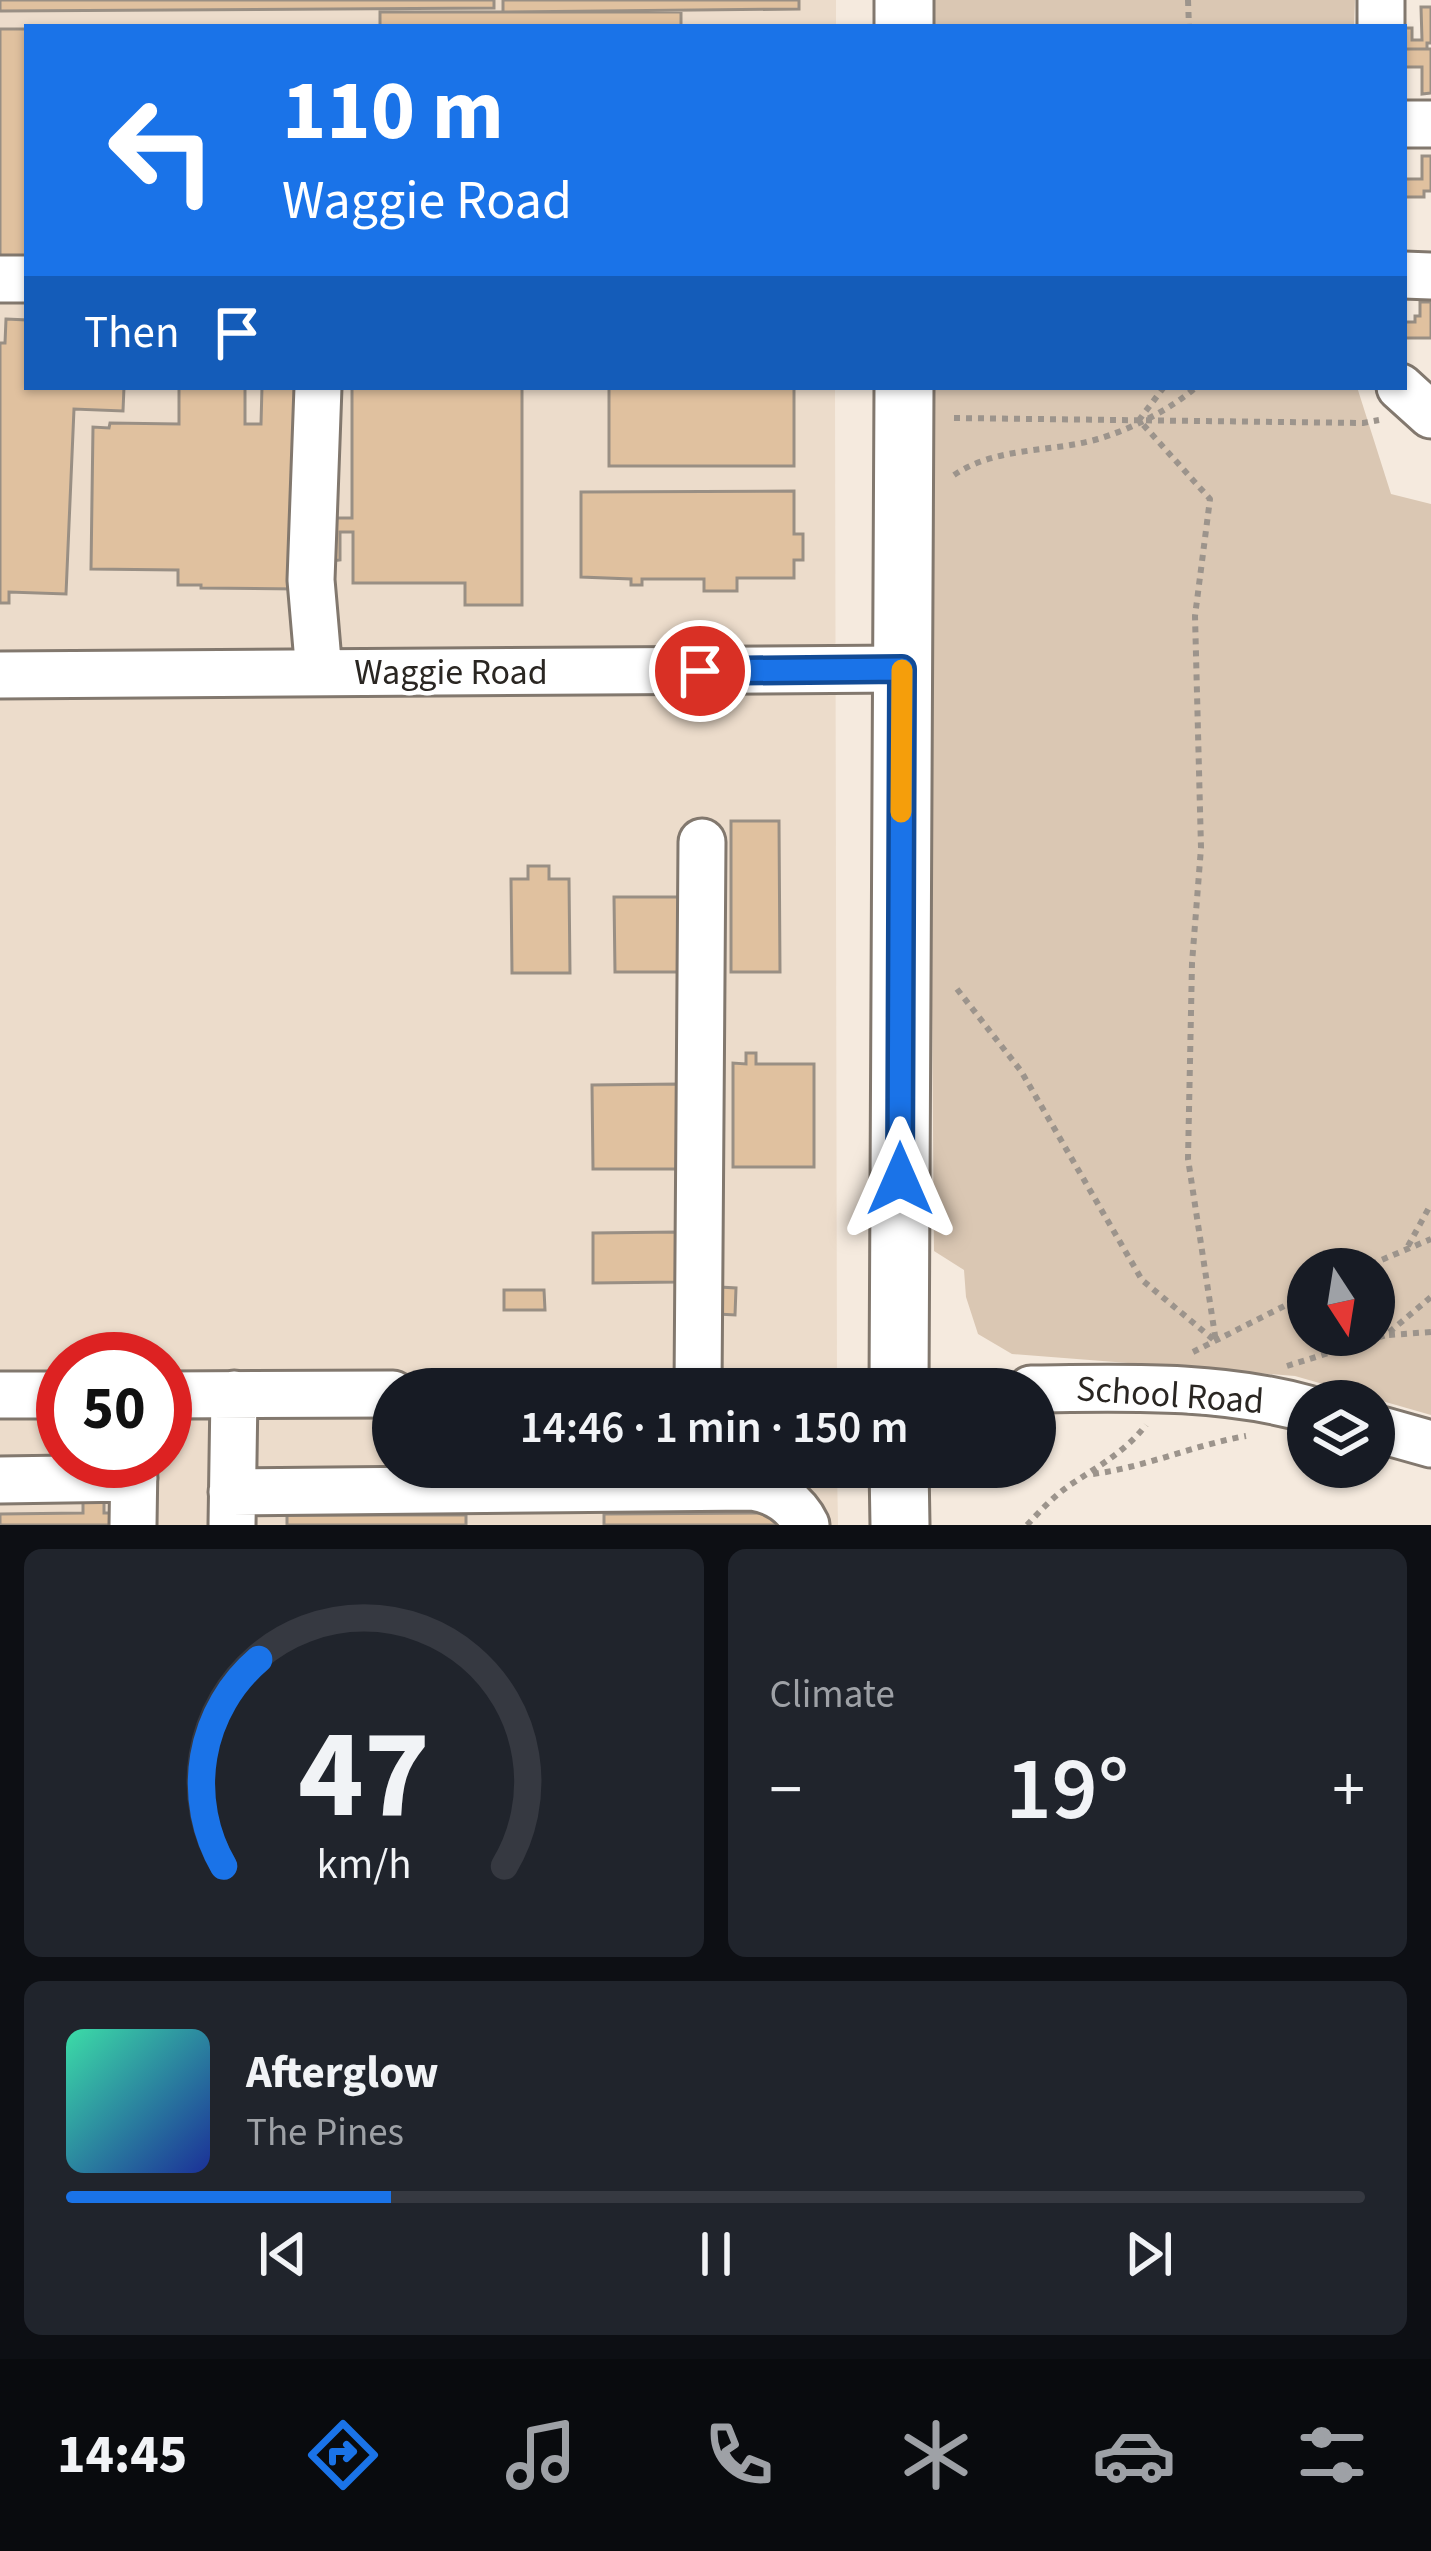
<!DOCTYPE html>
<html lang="en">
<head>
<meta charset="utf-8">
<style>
	body { margin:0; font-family:"Source Sans 3",sans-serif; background:#20242c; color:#f1f3f6; height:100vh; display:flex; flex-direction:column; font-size:45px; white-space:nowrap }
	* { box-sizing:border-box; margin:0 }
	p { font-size:39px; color:#9ea1a6 }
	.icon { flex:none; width:66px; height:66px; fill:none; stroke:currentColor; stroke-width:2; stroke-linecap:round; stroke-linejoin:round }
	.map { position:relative; height:1525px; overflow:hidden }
	.sheet { display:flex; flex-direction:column; gap:24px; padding:24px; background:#0d0f14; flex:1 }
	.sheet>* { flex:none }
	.hud { position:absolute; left:24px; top:24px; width:1383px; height:366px; border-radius:0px; box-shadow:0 3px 9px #0004; background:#1a73e8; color:#fff; overflow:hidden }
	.needle { width:78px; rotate:168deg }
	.buttons { position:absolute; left:1287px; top:1248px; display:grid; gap:24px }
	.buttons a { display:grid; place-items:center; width:108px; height:108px; border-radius:50%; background:#171b24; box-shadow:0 3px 9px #0004; font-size:60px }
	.speed { position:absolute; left:36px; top:1332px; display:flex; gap:24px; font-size:60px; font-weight:700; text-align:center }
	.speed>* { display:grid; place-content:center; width:156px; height:156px; border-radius:50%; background:#171b24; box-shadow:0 3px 9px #0004; line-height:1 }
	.speed .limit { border:18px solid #d22; background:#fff; color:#111 }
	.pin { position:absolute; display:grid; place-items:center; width:102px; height:102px; color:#fff; margin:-51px; border:6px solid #fff; border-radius:50%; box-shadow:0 3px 12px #0007 }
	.me { position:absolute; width:132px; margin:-66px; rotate:0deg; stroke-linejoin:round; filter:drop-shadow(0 0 9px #0008) }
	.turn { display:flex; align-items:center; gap:42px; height:252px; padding:0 60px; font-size:54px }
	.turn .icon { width:156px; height:156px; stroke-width:2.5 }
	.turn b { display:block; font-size:84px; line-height:102px }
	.then { display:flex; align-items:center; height:114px; padding:0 60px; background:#0003; gap:24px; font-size:45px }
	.big { font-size:90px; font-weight:600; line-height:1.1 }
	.sheet .card { flex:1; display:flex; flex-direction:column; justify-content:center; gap:18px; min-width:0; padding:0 42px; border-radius:18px; background:#20242c }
	.sheet .dial { align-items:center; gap:0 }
	.dial svg { height:312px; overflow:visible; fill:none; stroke:#363941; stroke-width:7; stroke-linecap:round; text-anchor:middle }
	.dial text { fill:#f1f3f6; stroke:none }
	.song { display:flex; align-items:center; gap:36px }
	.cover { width:144px; height:144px; border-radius:18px; background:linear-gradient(135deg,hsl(160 70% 55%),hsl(230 70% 35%)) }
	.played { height:12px; border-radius:6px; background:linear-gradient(90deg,#1a73e8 25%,#363941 25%) }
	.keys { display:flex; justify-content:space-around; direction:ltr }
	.heat { display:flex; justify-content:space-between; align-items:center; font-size:66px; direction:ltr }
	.sheet .tiles { flex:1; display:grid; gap:24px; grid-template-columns:1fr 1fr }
	.card:last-child { grid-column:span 2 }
	.trip { position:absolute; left:372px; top:1368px; width:684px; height:120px; border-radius:60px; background:#171b24; box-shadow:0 3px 9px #0004; font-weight:600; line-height:120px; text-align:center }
	.dock { display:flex; height:192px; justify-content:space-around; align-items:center; background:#090b0e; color:#9ea1a6 }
	.dock .icon { width:84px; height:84px }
	.dock .current { color:#1a73e8 }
	.dock b { font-size:54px; color:#f1f3f6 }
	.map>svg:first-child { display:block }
	.built { fill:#ecdccb; fill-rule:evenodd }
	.green { fill:#dac7b3; fill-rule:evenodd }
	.building { fill:#e0c19f; stroke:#998f84; stroke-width:3 }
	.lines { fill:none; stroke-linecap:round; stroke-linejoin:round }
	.minor-casing { stroke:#82786e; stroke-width:51 }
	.major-casing { stroke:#82786e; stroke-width:63 }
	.path { stroke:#9c948c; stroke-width:6; stroke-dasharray:6 6; stroke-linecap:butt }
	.minor { stroke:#fff; stroke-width:45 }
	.major { stroke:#fff; stroke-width:57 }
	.route-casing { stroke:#114b97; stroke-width:30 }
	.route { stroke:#1a73e8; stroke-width:21 }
	.slow { stroke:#f59e0b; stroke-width:21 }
	.labels { text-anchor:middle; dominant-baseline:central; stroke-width:9; stroke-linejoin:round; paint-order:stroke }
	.street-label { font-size:36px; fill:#2a2622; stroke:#fff }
</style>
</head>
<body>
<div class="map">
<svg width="1431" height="1525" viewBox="0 0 1431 1525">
	<rect width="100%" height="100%" fill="#f5eade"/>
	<path class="built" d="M0,0H836V27H27V387H835L837,1389H393V1467H837L838,1525H0ZM63,1359H165V1461H63Z"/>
	<path class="green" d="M924,0H1355L1354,27H924Z
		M927,387H1357L1391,494L1431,504V1415L1295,1376L1012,1354L978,1334L966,1297L964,1270L934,1251ZM1308,1269H1374V1335H1308Z"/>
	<path class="building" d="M0,0H494V8L0,11Z
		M503,0H799V9L503,12Z
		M1421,7H1431V43H1427V49H1404V28H1412V40H1422Z
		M380,12H681V27H380Z
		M0,29H27V269L0,268Z
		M1404,49H1431V93L1422,94V67H1404Z
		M1422,156H1431V191H1424V197H1404V179H1422Z
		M1420,302H1431V338H1404V322H1415V316H1420Z
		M6,319L27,320V387H124L123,411L74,409L66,594L9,592V603H0V343H5Z
		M179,387H245V424H261L262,387H298L297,589L201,588V585H178V570L91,569L93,427L109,428L110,423L179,424Z
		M352,387H522V605H465V583H353V532H340V560L330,561L326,518H352Z
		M609,387H794V466H609Z
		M794,491V534H803V560H794V578H737V591H704V579H642V585H631V579L581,577V492Z
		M731,821H779L780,972H731Z
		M528,866H549V879H569L570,973H512L511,879H528Z
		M614,897H680V972H615Z
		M746,1053H756V1064H814V1167H733V1063L746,1064Z
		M678,1084L679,1169H593L592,1085Z
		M677,1232L678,1282L593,1283V1233Z
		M719,1287L736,1288L735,1315L718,1314Z
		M504,1290H544L545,1310H504Z
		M83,1492L104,1493V1513H118V1525H0V1514L83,1513Z
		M784,1513V1525H604V1514Z
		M287,1515H466V1525H287Z"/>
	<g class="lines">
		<defs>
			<path id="minor" d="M1381,0V27
				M1404,124H1431
				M1404,275L1431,276
				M0,279H27
				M318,387L311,580L319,673
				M1400,387L1431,415
				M0,675L902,669
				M698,1389L702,842
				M1031,1389C1124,1388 1217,1384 1308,1409
				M0,1395H63
				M165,1395L393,1394
				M1374,1428L1431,1444
				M0,1480L134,1478
				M232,1492L753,1487C777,1491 796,1504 806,1525
				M133,1525L134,1461
				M232,1525L234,1394"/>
			<path id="major" d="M904,0V27
				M899,1389L904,387
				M899,1467L900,1525"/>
		</defs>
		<use href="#minor" class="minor-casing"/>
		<use href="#major" class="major-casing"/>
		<path class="path" d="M1188,0L1189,27
			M1164,387L1139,420L1210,499L1195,616L1201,848L1192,963L1188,1159L1216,1342
			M954,418L1363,423L1379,420
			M954,475C997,446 1050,453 1098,439C1129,430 1172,409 1196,387
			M957,989L1021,1071L1142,1280L1214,1340
			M1408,1246L1431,1204
			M1360,1269L1431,1239
			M1389,1335L1431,1332
			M1193,1352L1308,1294
			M1287,1366L1386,1335L1431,1297
			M1093,1474C1146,1467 1194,1445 1246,1436
			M1027,1525C1040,1511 1054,1496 1070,1485C1098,1466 1124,1453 1146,1425"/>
		<use href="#minor" class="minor"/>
		<use href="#major" class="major"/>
	</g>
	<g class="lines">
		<defs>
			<path id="route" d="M700,671L902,669L900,1179"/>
		</defs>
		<use href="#route" class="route-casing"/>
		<use href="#route" class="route"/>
		<path class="slow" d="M901,812L902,670"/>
	</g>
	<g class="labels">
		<g class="street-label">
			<text x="451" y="672">Waggie Road</text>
			<text transform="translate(1170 1395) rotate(4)">School Road</text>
		</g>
	</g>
</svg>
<div class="buttons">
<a><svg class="needle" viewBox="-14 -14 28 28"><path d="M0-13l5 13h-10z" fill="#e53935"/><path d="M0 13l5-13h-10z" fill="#9ea1a6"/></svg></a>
<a><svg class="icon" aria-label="layers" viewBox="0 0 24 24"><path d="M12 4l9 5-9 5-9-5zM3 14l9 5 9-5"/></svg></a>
</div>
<div class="speed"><div class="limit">50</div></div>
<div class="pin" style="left:700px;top:671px;background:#d93025"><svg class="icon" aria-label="arrive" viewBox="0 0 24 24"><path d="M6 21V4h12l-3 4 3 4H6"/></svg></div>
<svg class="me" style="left:900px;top:1179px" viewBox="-20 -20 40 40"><path d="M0-17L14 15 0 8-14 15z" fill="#1a73e8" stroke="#fff" stroke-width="4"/></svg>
<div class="trip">14:46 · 1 min · 150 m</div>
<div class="hud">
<div class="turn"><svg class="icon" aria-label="left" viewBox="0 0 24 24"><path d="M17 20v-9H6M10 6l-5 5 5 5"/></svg><div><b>110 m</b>Waggie Road</div></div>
<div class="then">Then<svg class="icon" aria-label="arrive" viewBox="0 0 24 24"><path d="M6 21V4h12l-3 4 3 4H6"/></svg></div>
</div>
</div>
<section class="sheet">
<div class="tiles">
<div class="card dial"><svg viewBox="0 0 100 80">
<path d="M14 69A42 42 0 1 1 86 69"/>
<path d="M14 69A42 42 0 0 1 23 16" stroke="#1a73e8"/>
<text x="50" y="56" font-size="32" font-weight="700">47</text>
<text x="50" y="72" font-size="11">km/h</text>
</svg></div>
<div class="card"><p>Climate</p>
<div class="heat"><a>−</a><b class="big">19°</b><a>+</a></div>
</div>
<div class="card">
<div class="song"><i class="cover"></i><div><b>Afterglow</b><p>The Pines</p></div></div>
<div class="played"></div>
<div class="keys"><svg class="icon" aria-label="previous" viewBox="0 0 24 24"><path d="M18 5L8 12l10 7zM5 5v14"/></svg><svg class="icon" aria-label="pause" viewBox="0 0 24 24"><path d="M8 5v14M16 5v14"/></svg><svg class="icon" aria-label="next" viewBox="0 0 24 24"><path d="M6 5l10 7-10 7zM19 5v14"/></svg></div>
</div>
</div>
</section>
<nav class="dock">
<b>14:45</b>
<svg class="icon current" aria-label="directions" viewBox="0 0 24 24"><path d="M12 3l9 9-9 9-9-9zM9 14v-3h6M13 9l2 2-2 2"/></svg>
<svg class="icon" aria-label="music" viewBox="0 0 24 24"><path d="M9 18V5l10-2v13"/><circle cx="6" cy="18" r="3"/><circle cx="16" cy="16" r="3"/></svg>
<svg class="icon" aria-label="phone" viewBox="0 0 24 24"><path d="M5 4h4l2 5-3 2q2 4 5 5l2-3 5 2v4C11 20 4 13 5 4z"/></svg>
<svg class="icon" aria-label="climate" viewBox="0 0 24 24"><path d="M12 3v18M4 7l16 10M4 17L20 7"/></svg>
<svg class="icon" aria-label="car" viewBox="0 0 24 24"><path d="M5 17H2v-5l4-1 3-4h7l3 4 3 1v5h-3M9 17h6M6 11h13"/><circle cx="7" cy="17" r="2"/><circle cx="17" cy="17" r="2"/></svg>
<svg class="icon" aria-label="filters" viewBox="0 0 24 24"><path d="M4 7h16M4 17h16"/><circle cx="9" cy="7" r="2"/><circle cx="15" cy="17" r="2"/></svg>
</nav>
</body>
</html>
